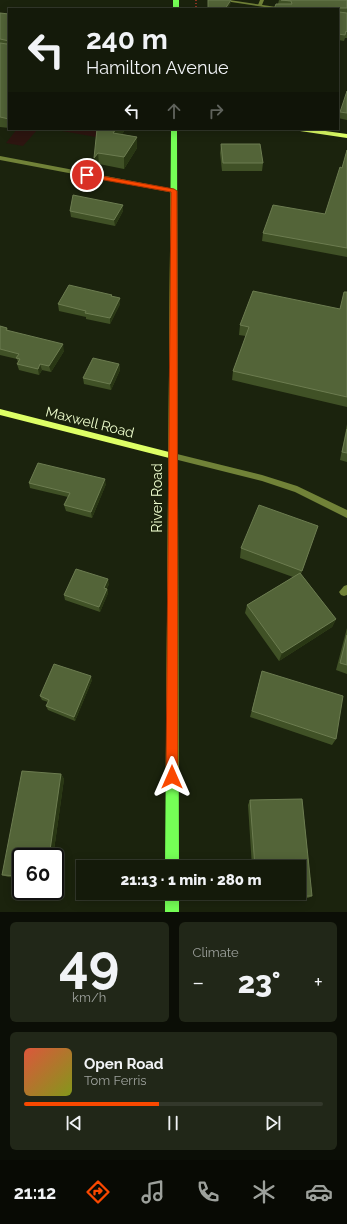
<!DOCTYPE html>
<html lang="en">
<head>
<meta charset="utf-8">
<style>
	body { margin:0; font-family:Raleway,sans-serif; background:#212718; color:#f1f3f6; height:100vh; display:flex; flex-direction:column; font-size:15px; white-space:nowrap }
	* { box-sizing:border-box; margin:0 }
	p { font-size:13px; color:#9da19c }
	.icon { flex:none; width:22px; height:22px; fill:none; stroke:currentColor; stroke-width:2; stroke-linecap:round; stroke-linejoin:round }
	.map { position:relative; height:912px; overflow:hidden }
	.panel { display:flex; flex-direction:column; gap:10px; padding:10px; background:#0b0e06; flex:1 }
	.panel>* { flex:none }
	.hud { position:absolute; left:8px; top:8px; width:331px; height:122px; border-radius:0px; box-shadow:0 2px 10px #0003,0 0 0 1px #33382b; background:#141a0a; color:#f1f3f6; overflow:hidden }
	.speed { position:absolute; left:12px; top:848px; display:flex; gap:8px; font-size:20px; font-weight:700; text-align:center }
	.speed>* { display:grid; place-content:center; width:52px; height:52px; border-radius:50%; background:#141a0a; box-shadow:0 2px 10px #0003,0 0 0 1px #33382b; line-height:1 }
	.speed .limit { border:2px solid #111; border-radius:6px; background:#fff; color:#111 }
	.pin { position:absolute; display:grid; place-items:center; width:34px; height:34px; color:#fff; margin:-17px; border:2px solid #fff; border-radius:50%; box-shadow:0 1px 4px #0007 }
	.me { position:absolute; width:44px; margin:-22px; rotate:0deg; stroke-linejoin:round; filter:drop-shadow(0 0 3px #0008) }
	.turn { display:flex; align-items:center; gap:14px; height:84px; padding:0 12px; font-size:18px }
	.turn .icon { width:52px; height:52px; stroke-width:2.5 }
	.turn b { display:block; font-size:28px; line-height:34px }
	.lanes { display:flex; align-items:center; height:38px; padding:0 12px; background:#0003; justify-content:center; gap:20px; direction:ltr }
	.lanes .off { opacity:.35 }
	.big { font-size:30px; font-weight:800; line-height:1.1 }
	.panel .tile { flex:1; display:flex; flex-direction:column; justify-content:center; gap:6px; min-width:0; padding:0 14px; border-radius:6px; background:#212718 }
	.panel .dial { align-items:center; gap:0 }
	.dial b { font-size:52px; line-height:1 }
	.song { display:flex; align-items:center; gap:12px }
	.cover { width:48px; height:48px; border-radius:6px; background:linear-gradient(135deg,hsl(10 70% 55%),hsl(70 70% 35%)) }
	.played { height:4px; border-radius:2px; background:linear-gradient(90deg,#fa4800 45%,#33382b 45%) }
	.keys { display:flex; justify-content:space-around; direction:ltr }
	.heat { display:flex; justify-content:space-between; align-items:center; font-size:22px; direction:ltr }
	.panel .tiles { flex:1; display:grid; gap:10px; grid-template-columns:1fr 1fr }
	.tile:last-child { grid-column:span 2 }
	.trip { position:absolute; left:76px; top:860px; width:230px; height:40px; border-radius:0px; background:#141a0a; box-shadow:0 2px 10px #0003,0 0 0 1px #33382b; font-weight:800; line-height:40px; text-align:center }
	.menu { display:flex; height:64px; justify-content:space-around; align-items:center; background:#080a04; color:#9da19c }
	.menu .icon { width:28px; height:28px }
	.menu .active { color:#fa4800 }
	.menu b { font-size:18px; color:#f1f3f6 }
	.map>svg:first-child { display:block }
	.green { fill:#2d1510 }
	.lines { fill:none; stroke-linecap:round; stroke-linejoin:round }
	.path { stroke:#b53e2d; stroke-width:1.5; stroke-dasharray:1 2; stroke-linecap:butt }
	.lane { fill:#718238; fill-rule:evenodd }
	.street { fill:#718238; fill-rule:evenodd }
	.secondary { fill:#deff66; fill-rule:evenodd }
	.primary { fill:#75ff56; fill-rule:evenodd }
	.wall { fill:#405126 }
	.shaded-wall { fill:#293714 }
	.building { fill:#536438; stroke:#6c7c50 }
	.route { fill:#fa4800; stroke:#a22f00 }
	.labels { text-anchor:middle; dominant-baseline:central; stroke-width:4; stroke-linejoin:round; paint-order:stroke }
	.street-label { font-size:14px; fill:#f0ffcf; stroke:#1b230d }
</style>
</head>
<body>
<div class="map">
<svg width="347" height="912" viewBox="0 0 347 912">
	<rect width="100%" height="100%" fill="#1b230d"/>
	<path class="green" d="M17,129H38L23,146L6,143Z
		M51,129H97L96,137Z"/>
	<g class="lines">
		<path class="path" d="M196,0V9"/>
		<path class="lane" d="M260,0H264L262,5L260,6L258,5Z"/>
		<path class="street" d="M218,0H229L290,9H278Z
			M0,156L174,189L177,191L174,193L0,160Z
			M173,453L262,475L297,486L347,510V518L295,492L262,481L170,458L169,456L170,454Z
			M347,585V595L344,596L341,595L339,592L344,586Z"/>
		<path class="secondary" d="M297,129H311L347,134V138L300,131Z
			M0,409L173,453L176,454L177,456L176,458L173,459L0,415Z"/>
		<path class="primary" d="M173,0H179V9H173Z
			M171,129H177L179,867H165Z
			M165,893H179V912H165Z"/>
	</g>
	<path class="wall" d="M279,0H347V38H345L344,41L338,40V9L278,4Z
		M0,13L9,14V128L0,127Z
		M347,91V120L338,118Z
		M97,129L125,130L122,134L137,137V148L124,169L99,164L95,169Z
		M221,144L263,163L262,171H222L220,153Z
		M347,150V257L262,241L263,233L325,214L342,168Z
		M70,211H123L115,226L71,217Z
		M347,292V407L232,380L233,371L246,336L239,335L240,325L340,309Z
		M112,296L120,304L110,324L86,319V317L59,311L58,304Z
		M0,326L7,328L8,331L64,351L51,372L42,370L39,375L19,370L17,364L18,363L17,359L0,355Z
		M119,364L120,370L111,390L84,384L83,378Z
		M347,424V462L340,460Z
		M29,483L106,484L92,518L66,511L64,505L68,497L30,488Z
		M318,526L301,574L336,619L332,627L279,661L245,613L247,605L293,577L240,558L241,548Z
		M109,584L107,588L108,593L100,612L65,600L64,595Z
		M347,628V674L336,670Z
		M262,671L336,739L332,745L250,717Z
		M92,680L75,721L48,710L46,706L48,702L42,700L40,696Z
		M61,774L64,779L53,857H21V878L8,877L2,875Z
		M302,799L312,896L308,898L254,899V893H299V867H252L248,805L250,800Z"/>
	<path class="shaded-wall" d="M231,0V3L228,9H225Z
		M116,129H125V130L114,144L113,133Z
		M137,137V148L124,169V157Z
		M98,153L99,164L95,169L94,158Z
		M123,205V211L115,226L114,220Z
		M120,298V304L110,324V318Z
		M63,344L64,351L51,372L49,366Z
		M40,364L42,370L39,375L38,369Z
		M119,364L120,370L111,390L110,384Z
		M105,479L106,484L92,518L91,512Z
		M108,579L109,584L105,592L104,588Z
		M107,589L108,593L100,612L99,607Z
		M336,619L332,627L279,661L282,653Z
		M91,676L92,680L75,721L74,717Z
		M61,774L64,779L53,857H49Z"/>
	<path class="building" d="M208,0H231L225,9H208Z
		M281,0H347V8H338L339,12L347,13V32L346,31L345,35L338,34V9H274L276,4H292L291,1Z
		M0,13L9,14V119L0,117V43L7,44L9,41L0,39Z
		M347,91V113L340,112Z
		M97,129H116L113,133L137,137L124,157L98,153L94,158Z
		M221,144H260L263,163H223Z
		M347,150V248L263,233L273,205L325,214L340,167L342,168Z
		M73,195L123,205L114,220L70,211Z
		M69,285L112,295L111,296L120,298L110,318L85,313L86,311L58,304Z
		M253,291L340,309L344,292H347V397L233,371L249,327L240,325Z
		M0,326L7,328L6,330L63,344L49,366L40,364L38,369L17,364L20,359L16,358L19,354L0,349Z
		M93,358L119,364L110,384L83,378Z
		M347,429V453L342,452Z
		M38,463L105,479L91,512L64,505L70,493L29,483Z
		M259,505L318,526L302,571L241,548Z
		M76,569L108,579L104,588L107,589L99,607L64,595Z
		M300,573L336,619L282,653L247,605Z
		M347,635V665L340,663Z
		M54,664L91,676L74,717L46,706L49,700L40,696Z
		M262,671L343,696L336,739L252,711Z
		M22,771L61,774L49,857H21V876L2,875Z
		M302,799L312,896L257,897V893H299V867H255L250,800Z"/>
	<path class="route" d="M85,173L174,189L177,191L178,777L176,782L172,783L168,782L166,777L171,192L87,177L85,176Z"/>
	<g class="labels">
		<g class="street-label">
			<text transform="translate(90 422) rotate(14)">Maxwell Road</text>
			<text transform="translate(157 498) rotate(-90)">River Road</text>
		</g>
	</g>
</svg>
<div class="speed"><div class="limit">60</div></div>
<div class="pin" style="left:87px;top:175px;background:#d93025"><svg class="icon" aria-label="arrive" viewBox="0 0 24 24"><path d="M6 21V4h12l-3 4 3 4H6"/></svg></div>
<svg class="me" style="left:172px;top:777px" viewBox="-20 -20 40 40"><path d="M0-17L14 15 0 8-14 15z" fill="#fa4800" stroke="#fff" stroke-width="4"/></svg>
<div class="trip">21:13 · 1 min · 280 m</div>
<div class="hud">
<div class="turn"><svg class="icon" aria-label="left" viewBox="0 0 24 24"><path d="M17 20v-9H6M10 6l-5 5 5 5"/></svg><div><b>240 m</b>Hamilton Avenue</div></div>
<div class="lanes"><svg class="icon" aria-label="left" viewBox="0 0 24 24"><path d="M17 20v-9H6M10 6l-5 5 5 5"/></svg><svg class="icon off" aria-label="ahead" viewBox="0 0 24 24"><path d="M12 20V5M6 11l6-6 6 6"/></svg><svg class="icon off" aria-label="right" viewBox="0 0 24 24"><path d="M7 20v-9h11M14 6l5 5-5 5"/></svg></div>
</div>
</div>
<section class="panel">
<div class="tiles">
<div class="tile dial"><b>49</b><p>km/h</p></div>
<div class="tile"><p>Climate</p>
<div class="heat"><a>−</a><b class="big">23°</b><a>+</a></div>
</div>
<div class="tile">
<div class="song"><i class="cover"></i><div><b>Open Road</b><p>Tom Ferris</p></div></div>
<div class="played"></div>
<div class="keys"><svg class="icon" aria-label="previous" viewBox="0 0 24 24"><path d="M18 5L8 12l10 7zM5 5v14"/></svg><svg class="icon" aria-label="pause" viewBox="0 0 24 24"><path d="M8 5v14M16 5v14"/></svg><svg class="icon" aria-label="next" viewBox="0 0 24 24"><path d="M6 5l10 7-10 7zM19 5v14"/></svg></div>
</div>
</div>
</section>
<nav class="menu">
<b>21:12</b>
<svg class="icon active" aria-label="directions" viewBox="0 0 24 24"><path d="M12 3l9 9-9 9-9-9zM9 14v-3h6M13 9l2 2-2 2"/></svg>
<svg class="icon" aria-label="music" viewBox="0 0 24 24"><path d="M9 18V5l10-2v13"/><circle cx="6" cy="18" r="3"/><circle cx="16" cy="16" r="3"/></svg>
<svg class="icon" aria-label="phone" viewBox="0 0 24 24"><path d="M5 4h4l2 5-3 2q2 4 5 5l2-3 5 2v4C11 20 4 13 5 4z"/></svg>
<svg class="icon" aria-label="climate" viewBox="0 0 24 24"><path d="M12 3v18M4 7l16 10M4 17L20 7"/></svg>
<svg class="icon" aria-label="car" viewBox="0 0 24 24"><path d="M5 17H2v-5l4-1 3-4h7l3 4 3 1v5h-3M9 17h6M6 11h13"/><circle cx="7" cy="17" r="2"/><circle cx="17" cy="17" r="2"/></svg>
</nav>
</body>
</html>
